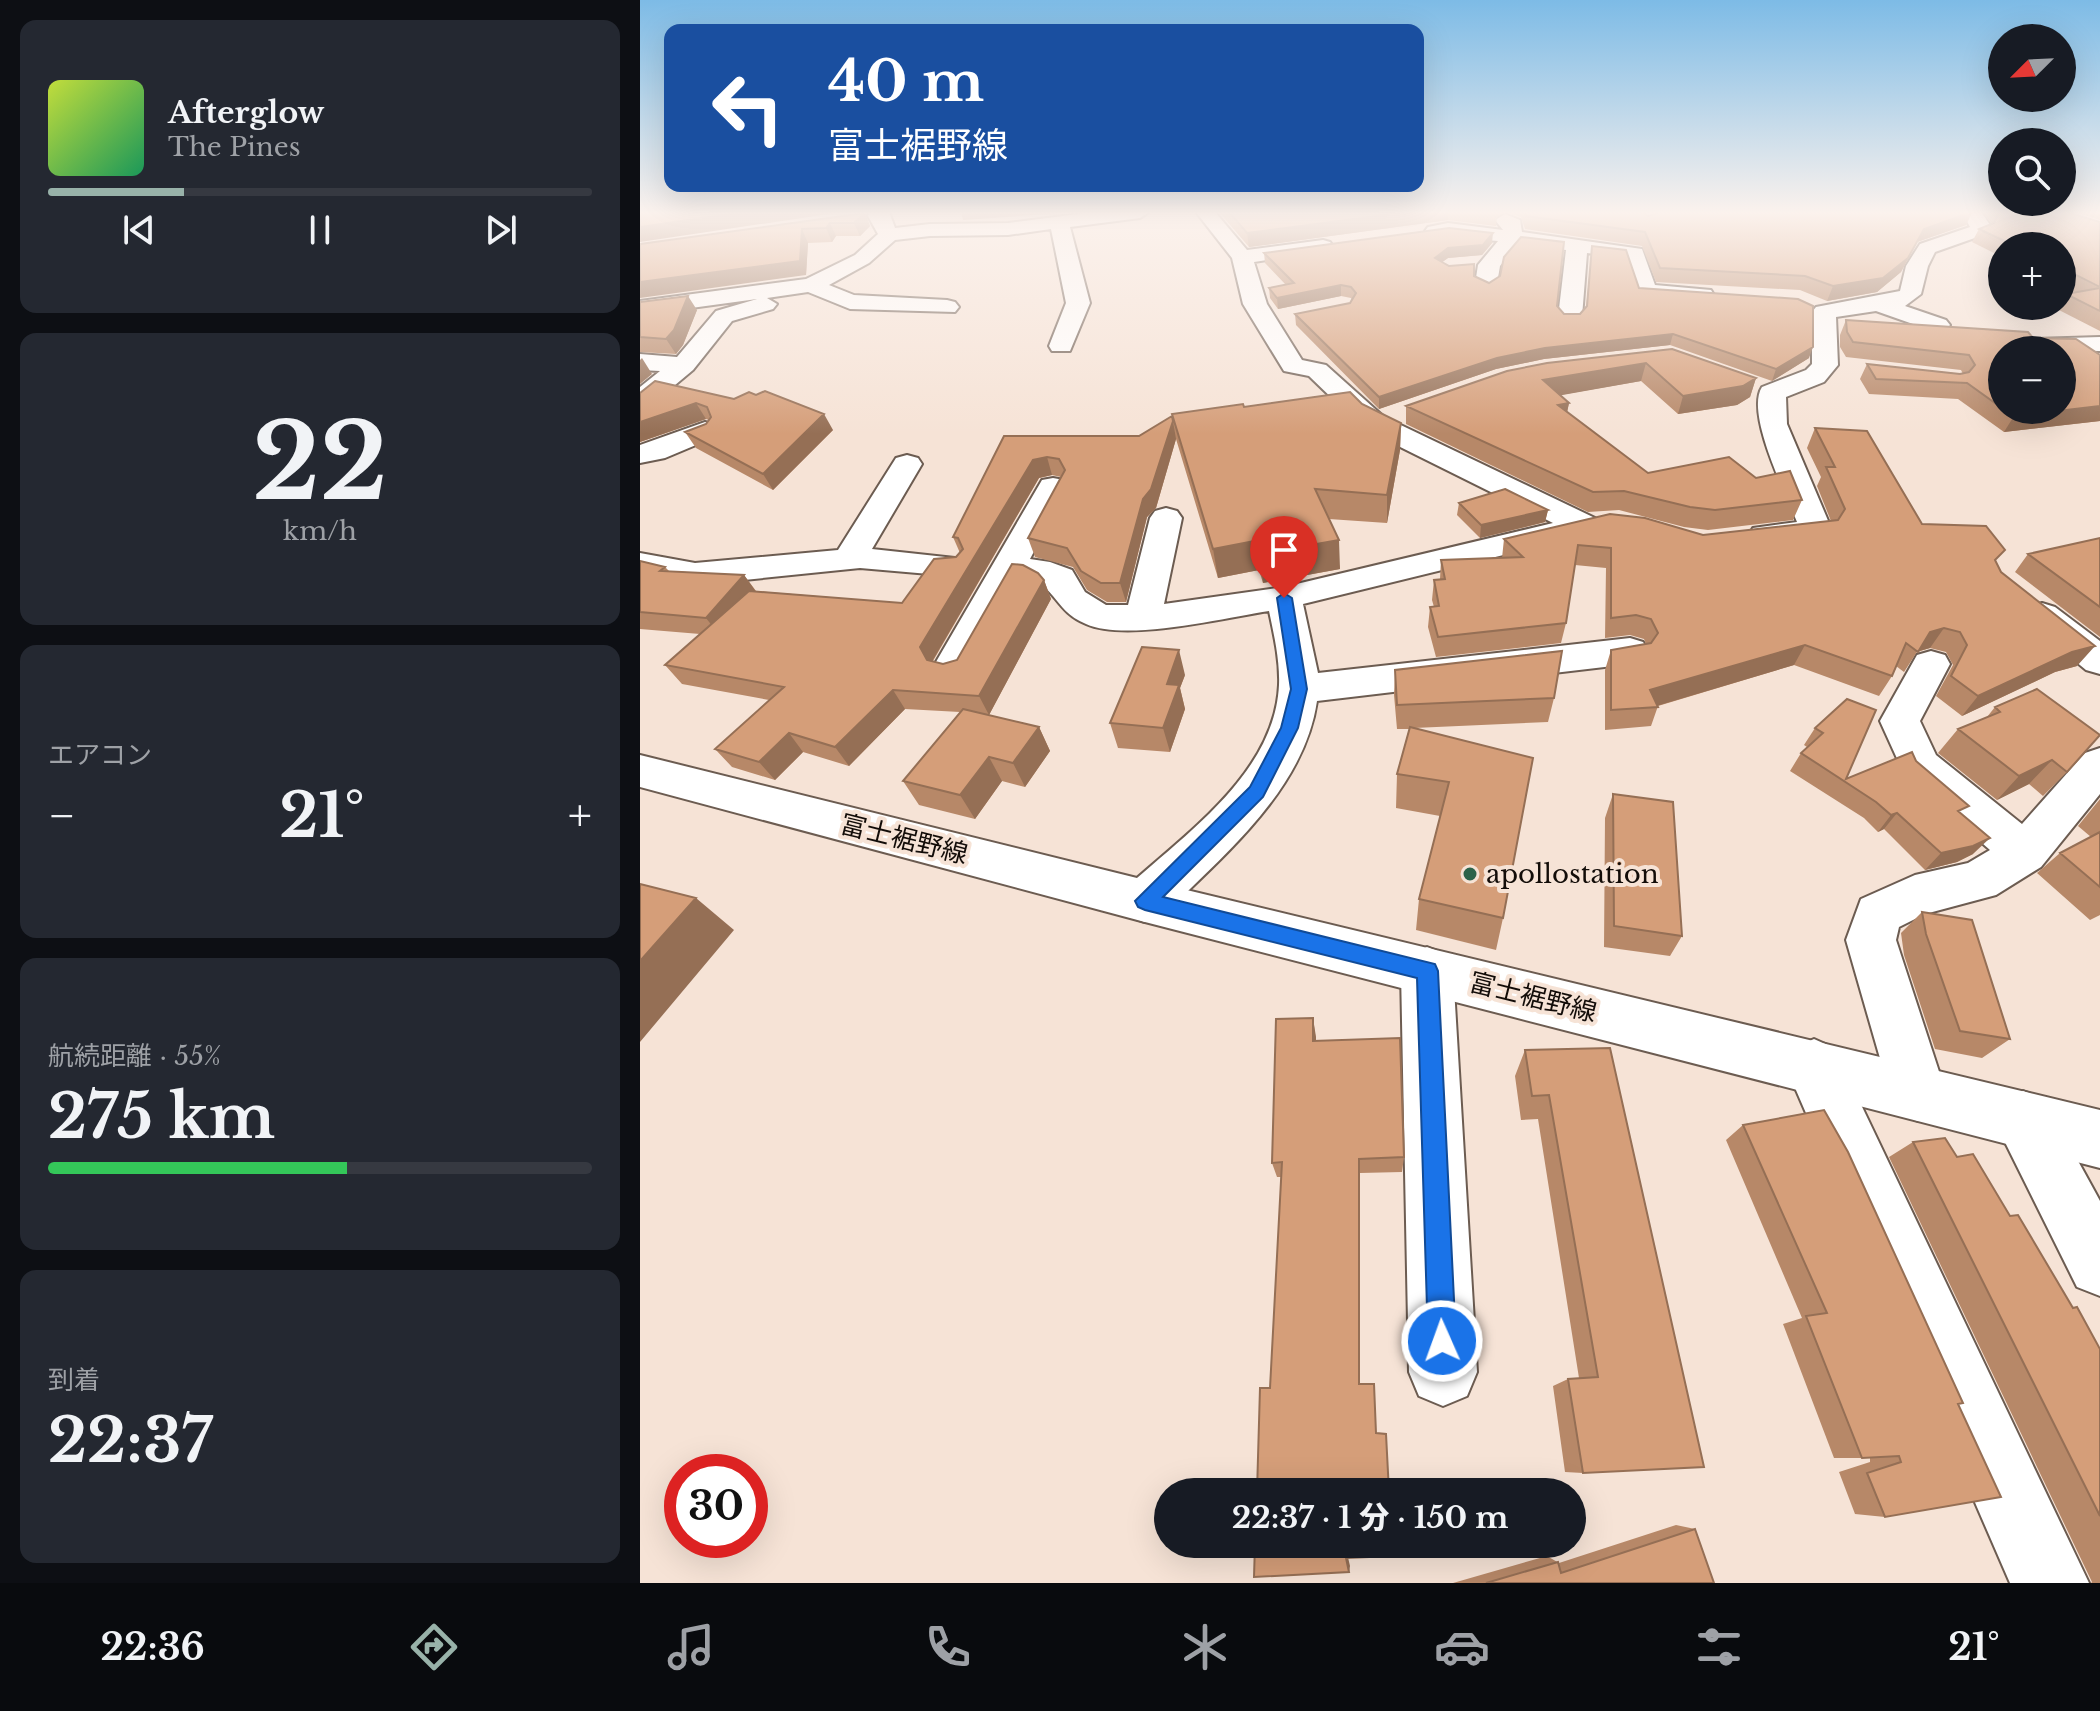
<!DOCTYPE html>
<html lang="ja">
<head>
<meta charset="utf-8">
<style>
	body { margin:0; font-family:"Libre Baskerville","Noto Sans JP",serif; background:#242831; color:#f1f3f6; height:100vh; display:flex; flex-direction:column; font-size:30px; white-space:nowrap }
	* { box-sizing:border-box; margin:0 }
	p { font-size:26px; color:#9ea1a6 }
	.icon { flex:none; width:44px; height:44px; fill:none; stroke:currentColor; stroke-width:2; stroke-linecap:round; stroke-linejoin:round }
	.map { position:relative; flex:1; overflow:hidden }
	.panel { display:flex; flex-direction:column; gap:20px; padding:20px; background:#0d0f14; width:640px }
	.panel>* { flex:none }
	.banner { position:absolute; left:24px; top:24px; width:760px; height:168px; border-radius:16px; box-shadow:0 8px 32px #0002; background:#1a4fa0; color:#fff; overflow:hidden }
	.needle { width:52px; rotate:246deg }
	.tools { position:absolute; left:1348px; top:24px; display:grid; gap:16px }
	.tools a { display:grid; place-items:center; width:88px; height:88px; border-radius:50%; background:#171b24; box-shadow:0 8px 32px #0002; font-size:40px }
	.speed { position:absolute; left:24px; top:1454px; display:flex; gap:16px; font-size:40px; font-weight:700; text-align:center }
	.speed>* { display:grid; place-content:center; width:104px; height:104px; border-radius:50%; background:#171b24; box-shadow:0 8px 32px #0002; line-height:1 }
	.speed .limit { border:12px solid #d22; background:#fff; color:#111 }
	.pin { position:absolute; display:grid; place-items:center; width:68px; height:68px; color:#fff; margin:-82px -34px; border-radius:50% 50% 50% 0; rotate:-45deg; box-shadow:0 0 8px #0007 }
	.pin .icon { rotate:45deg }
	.me { position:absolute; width:88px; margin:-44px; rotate:358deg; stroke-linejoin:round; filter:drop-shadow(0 0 6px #0008) }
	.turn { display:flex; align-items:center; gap:28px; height:168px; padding:0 32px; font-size:36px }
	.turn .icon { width:104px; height:104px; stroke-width:2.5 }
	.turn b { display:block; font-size:56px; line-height:68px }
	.big { font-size:60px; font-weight:800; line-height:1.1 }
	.panel .tile { flex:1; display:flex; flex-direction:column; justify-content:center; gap:12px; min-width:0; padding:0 28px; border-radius:16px; background:#242831 }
	.panel .dial { align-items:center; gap:0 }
	.dial b { font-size:104px; line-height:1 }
	.song { display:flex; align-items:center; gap:24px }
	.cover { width:96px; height:96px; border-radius:12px; background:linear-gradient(135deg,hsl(70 70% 55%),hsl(150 70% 35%)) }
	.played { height:8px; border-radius:4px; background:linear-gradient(90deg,#98b2a9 25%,#363941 25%) }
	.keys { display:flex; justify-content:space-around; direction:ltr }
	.heat { display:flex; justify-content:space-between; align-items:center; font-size:44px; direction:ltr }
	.charge { height:12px; border-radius:6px; background:linear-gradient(90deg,#34c759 55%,#363941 0) }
	.trip { position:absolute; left:514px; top:1478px; width:432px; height:80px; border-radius:40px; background:#171b24; box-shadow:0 8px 32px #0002; font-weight:800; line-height:80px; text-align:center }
	.dock { display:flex; height:128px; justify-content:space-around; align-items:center; background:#090b0e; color:#9ea1a6 }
	.dock .icon { width:56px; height:56px }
	.dock .selected { color:#98b2a9 }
	.dock b { font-size:36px; color:#f1f3f6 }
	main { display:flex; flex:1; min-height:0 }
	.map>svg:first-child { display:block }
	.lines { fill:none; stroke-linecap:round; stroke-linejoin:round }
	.minor-casing { stroke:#6c5c51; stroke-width:4 }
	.primary-casing { stroke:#6c5c51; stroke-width:4 }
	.minor { fill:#fff; fill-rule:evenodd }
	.primary { fill:#fff; fill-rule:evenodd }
	.wall { fill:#b78868; fill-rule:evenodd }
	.shaded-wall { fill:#956f55 }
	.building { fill:#d59e79; stroke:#956f55; stroke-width:2 }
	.route { fill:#1a73e8; stroke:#114b97; stroke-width:2 }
	.poi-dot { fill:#2c634a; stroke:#f6e3d6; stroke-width:3 }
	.labels { text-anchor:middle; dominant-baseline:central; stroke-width:8; stroke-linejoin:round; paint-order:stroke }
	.street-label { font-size:26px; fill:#120c08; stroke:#f6e3d6 }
	.poi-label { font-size:26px; fill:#120c08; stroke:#f6e3d6; text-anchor:start }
</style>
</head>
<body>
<main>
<section class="panel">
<div class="tile">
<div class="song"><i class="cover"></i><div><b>Afterglow</b><p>The Pines</p></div></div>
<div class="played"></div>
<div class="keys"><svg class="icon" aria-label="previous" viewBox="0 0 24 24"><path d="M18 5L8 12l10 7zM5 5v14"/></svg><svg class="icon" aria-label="pause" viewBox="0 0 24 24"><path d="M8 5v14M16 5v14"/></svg><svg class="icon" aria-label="next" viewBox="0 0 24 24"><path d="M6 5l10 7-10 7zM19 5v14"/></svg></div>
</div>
<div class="tile dial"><b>22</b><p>km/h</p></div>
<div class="tile"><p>エアコン</p>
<div class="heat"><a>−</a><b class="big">21°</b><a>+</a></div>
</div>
<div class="tile"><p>航続距離 · 55%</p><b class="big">275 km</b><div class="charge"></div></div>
<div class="tile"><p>到着</p><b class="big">22:37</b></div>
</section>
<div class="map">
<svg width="1460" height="1583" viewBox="0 0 1460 1583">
	<rect width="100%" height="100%" fill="#f6e3d6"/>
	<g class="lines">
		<defs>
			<path id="minor" d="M229,212H249L255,228L290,224L368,223L454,212H509L500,218L430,227L450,303L430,351H412L409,346L426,303L411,229L368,235L290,236L255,240L229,263L189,285L214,295L307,300L315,302L319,307L315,312L210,309L168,292L127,298L137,304L133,309L92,321L53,370L10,406L0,408V387L20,371L0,370V354L37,357L76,311L117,299L0,315V301L166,279L215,255L238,234L228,216Z
				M556,212H575L607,250L683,240L690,242L693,246L690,250L614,262L627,304L662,360L686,365L744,417L955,518L959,525L955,532L936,533L933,538L663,604L678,673L990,638L1003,642L1009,651L1003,660L990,664L677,701C664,790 583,856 522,916L505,922L488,916L481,901L488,886C547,833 635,772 639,685C640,660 634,635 629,611C584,618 486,642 446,624C410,609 417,579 378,580L326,676L312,680L298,676L293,667L402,480L413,478L424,480L428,487L390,559L410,562L432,570L445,592L466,605H488L510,518L515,511L526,508L537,511L542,518L524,604L644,587L913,523L724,429L669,376L644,371L603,304L592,258Z
				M1322,212H1341L1350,225L1346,234L1295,252L1288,266L1281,294L1265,306L1306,320L1310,325L1306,330H1290L1236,311L1196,317L1198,365L1184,382L1146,397L1147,424L1192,530L1188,537C1165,543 1136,548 1113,542L1109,535L1113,528L1157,522C1146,494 1105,413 1122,387L1166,370L1172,364V312L1176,307L1260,291L1266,266L1280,244L1330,227Z
				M865,214L880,220L882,232L1002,249L1015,285L1071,290L1074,295L1071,300L1063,302L997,296L986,258L947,253L942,317L938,322H922L918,317L926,250L878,244L860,266L857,284L846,291L835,284L838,265L858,241C843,240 792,238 785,231L788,227L808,223L863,230L855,220Z
				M1460,337V351L1384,350L1382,346L1385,341L1394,339Z
				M65,422L75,425L79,431L75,437L25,458L0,463V445Z
				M267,455L278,458L282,464L232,549L324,559L329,566L324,573L312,576L220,568L55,585L0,573V553L55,563L198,550L256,458Z
				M1402,603L1415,607L1460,641V674L1446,670L1389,623L1384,615L1389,607Z
				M1291,651L1305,655L1310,664L1280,721L1296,755L1382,824L1445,753L1460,748V794L1401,867L1356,895L1285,914L1259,927L1256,940L1306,1093L1298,1113L1278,1121L1258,1113L1250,1093L1206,940L1221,899L1275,875L1328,863L1350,850L1265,776L1240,721L1277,655Z
				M787,947L805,954L813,971L837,1372L827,1396L803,1406L779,1396L769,1372L761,971L769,954Z
				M1174,1039L1194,1048L1449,1583H1370L1146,1067L1154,1048Z
				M1383,1091L1404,1099L1460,1201V1296L1437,1287L1354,1120L1362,1099Z"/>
			<path id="primary" d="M0,755L505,880L1460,1110V1168L505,922L0,787Z"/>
		</defs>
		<use href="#minor" class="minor-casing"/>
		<use href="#primary" class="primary-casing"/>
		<use href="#minor" class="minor"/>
		<use href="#primary" class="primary"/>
	</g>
	<path class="wall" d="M579,212H865L857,217L856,226L808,220L609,247Z
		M868,212H1002L1008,216L1332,212L1326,225L1277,242L1261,272L1237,292L1187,301L1160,290L1016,282L1002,246L885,229L881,217Z
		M1343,212H1427L1460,222V331L1417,309L1419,306H1422V300L1426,294L1434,293L1422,287V246H1362V257L1332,242L1339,229L1351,224Z
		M1436,212H1460V220Z
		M225,213L230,226L220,236H196L192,242L168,243L166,275L0,244Z
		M852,243L842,255L808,258L802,262L849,283L917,306L924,314H940L946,308L952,246L999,288L1169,358L1132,381L1030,345L904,359L856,369L739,409L656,325L655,314L710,303L712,300L711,298L701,296L638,309L630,298L629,288L646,285L625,263L624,253Z
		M0,302L57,310L43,345L36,354L0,352Z
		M1206,320L1393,338L1460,355V421L1364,432L1318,399L1229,394L1220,379L1227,364L1323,374L1321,370L1206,357L1200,347V335ZM1362,350L1422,410H1362Z
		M1032,349L1116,378L1110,397L1097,405L1038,414L1001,381L920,395L929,403L927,412L1008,473L1116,478L1162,500L1153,520L1068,530L1044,527L979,510L948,512L766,424V406Z
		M0,393L193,430L133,490L56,448L45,432L66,424L69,420L66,419L0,442Z
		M722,404L761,423L760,450L747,523L689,519L700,569L623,583L619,570L578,578L536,439L516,508L507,517L486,602H467L447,590L433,567L395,557L388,538L421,477L412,475L399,478L293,661L303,664L317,660L404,580L411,599L349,715L399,727L410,751L385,787L362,781L335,819L279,805L263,781L320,712L265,709L209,766L163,752L135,780L92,767L75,749L129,700L42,684L25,665L60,634L0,629V561L25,567L29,571L104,575L116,591L262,603L320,553L313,537L364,436H499L532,416L604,407Z
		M1175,428L1282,524L1356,563L1361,572L1437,666L1415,672L1322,716L1296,696L1313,665L1306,652L1290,648L1277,652L1264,672L1256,666L1252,676L1239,696L1154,665L1018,706L1011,726L965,730V670L971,650L1006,644L1004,639L990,635L965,638L966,568L935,565L926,623L921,643L796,657L788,627L790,607H794L792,600L794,580L800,579L801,560L862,558L864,539L1063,535L1191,521L1177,486L1181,477L1167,448Z
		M819,503L908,510L905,522L840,538L817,515Z
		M1460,538V637L1375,572L1388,554Z
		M755,670L914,698L908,722L774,728L893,758L863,918L856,950L776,930L779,899L800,816L756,808L757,774L769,729H757L754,695Z
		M545,675L540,688L545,709L530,752L478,748L470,723Z
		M1207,699L1206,779L1276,761L1321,814L1333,854L1317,862L1285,870L1244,829L1238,832L1224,818L1150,771L1161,753L1167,747L1164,745L1175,728Z
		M1355,707L1427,772L1403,796L1389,784L1357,800L1298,753L1318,729L1347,717Z
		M973,794L1042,936L1030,956L964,947L965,818Z
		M1460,799V915L1450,920L1397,873L1420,853L1451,837L1438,826Z
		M1282,912L1370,1039L1342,1058L1295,1049L1264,955L1261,933Z
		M673,1018L676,1041L764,1157L762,1172L720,1173V1384L736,1433L749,1492L642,1177H637L632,1163Z
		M970,1048L1064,1467L943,1473L925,1472L913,1386L928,1379L939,1378L898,1119L881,1120L875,1076L885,1050Z
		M1103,1125L1318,1404L1245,1517L1215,1514L1199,1472L1230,1462V1458H1194L1143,1324L1162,1318L1086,1140Z
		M1273,1142L1317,1157L1370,1216L1460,1349V1583H1451L1452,1582L1249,1157Z
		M1036,1525L1055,1529L1074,1583H813L907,1556L919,1563Z"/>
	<path class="shaded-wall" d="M105,212H202L0,242V227Z
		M321,212H437L323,220Z
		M768,212H808V220L609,247L607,233Z
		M1332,212L1326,225L1277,242L1261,272L1237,292L1187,301L1193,286L1284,229Z
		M225,213L230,226L220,236L214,223Z
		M190,223L196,236L192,242L186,228Z
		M162,229L168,243L166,275L0,298V282Z
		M853,233L852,243L842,255L808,258L794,268L795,258L808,248Z
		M701,285V296L638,309L637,298Z
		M48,296L57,310L43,345L36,354L26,339Z
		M1033,334L1030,345L904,359L856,369L739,409V397L857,358L905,348Z
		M1173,347L1169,358L1132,381L1136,369Z
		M2,358L12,374L0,384V360Z
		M1006,363L1001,381L900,399L903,380Z
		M1116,378L1110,397L1097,405L1038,414L1043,396Z
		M56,403L66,419L0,442V422Z
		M929,403L925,422L918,405Z
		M1460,406V421L1364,432L1374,416Z
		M184,414L193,430L133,490L123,474Z
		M533,421L536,439L516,508L507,517L486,602L480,583L503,499Z
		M761,423L760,450L747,523V495Z
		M407,457L412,475L399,478L290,665L280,647L393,460Z
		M908,510L905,522L840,538L841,525Z
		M699,540L700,569L623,583L620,554Z
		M615,541L619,570L578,578L573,549Z
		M104,575L117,593L80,636L66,618Z
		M404,580L411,599L349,715L339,696Z
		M1304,628L1290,648L1276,652L1290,632Z
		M1165,645L1154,665L1013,707L1010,690Z
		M1455,646L1437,666L1415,672L1322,716L1338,696L1432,652Z
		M539,650L545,675L540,688L545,709L530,752L523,728L527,684Z
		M253,690L265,709L209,766L195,747Z
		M399,727L410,751L385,787L373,763Z
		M149,733L163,752L135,780L119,762Z
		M349,757L362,781L335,819L320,795Z
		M1412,760L1389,784L1357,800L1379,776Z
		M1257,813L1244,829L1238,832L1251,815Z
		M1350,838L1333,854L1317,862L1285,870L1301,853Z
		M56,898L94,930L0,1042V961Z
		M673,1018L676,1037V1060L673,1041Z
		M707,1553L710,1566L709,1572L706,1558Z"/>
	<path class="building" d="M0,212H105L0,227Z
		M589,212H768L607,233Z
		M885,212H1002L1008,216L1022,212H1332L1284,229L1268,258L1243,278L1193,286L1165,276L1020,268L1005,232L886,216Z
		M1359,212H1427L1460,222V287L1422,268V246H1375L1339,229L1354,223Z
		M225,213L214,223H190L186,228L162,229L160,261L0,282V244Z
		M809,228L853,233L843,245L808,248L795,258L809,266L834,264V276L849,283L860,276L864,257L881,237L924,242L917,306L924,314H940L947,306L952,246L986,250L999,288L1158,299L1173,306V347L1136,369L1033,334L905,348L857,358L739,397L655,314L710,303L716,293L711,287L701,285L637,298L629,288L654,283L624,253Z
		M1460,288V311L1426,294Z
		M48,296L34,330L26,339L0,337V302Z
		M1206,320L1388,332L1393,338L1436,339L1460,355V406L1374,416L1365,410H1422V350H1362V408L1327,383L1236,379L1227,364L1320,374L1329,372L1335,365L1329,355L1213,342L1207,332Z
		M1032,349L1116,378L1103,386L1043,396L1006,363L903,380L929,403L918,405L1008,473L1089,457L1116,478L1150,471L1162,500L1075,510L1050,507L984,491L953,492L766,406L867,371L907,363Z
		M15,381L94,399L109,392L116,395L125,391L184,414L123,474L45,432L66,424L71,417L67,407L56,403L0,422V393Z
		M710,392L722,404L761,423L747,495L675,489L699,540L620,554L615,541L573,549L532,414L603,404L604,407Z
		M532,416L533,421L511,489L503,499L480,583H461L441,571L427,548L388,538L425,470L419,459L407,457L393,460L280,647L287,660L303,664L317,660L372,564L383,565L398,573L404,580L339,696L253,690L195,747L149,733L119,762L75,749L144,687L25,665L109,591L262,603L294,559L316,557L323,549L318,538L313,537L364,436H499Z
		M1175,428L1227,431L1282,524L1346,526L1365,550L1355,560L1361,572L1455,646L1432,652L1338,696L1311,676L1327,645L1320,632L1304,628L1290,632L1278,652L1266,643L1252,676L1165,645L1010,690L1018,707L971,710V650L1011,643L1018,633L1011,619L996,615L971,618V548L938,545L926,623L798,637L790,607L799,606L794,580L805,579L801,560L883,557L864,539L970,514L1005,518L1063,535L1198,520L1205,509L1186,467H1195Z
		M865,489L908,510L841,525L819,503Z
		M1460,538V607L1388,554Z
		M0,561L25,567L20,571L104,575L66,618L0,612Z
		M502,647L539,650L527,684L539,685L523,728L470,723Z
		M922,651L914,698L757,705L755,670Z
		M1397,689L1460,735L1427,772L1412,760L1379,776L1318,729L1360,712L1355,707Z
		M1207,699L1236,710L1206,779L1272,752L1276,761L1329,806L1318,811L1350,838L1333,846L1301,853L1257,813L1251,815L1236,802L1161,753L1183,733L1175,728Z
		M323,709L399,727L373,763L349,757L320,795L263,781Z
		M770,727L893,758L863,918L779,899L809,782L757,774Z
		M973,794L1033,802L1042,936L974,926Z
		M1460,832V887L1420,853Z
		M0,884L56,898L0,961Z
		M1282,912L1332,920L1370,1039L1320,1031L1286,934Z
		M673,1018V1041L760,1038L764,1157L719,1159V1384H734L736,1433L746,1434L749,1492H617L620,1388H630L642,1162L632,1163L636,1019Z
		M970,1048L1064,1467L943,1473L928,1379L958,1377L909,1095L892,1096L885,1050Z
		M1184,1110L1208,1152L1323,1403L1318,1404L1361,1497L1245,1517L1227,1473L1261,1462L1259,1456L1222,1458L1166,1316L1187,1313L1103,1125Z
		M1305,1138L1317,1157L1333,1154L1370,1216L1378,1215L1433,1308L1437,1307L1460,1349V1516L1273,1142Z
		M1055,1529L1074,1583H846L918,1562L921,1573Z
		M615,1544H752V1556L706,1558L709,1572L614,1577Z"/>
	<linearGradient id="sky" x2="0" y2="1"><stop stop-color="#7dbbe6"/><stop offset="0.49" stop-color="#fbf2ed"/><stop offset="1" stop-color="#fbf2ed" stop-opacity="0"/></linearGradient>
	<rect width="1460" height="434" fill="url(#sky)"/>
	<path class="route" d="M644,593L652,598L667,689L658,728L623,797L523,897L795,964L798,971L816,1341L811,1351L802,1355L792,1351L788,1341L777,978L505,910L498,907L495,901L610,787L641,728L651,689L637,598Z"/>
	<circle class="poi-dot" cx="830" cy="874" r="8"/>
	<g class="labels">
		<g class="street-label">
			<text transform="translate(264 839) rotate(14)">富士裾野線</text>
			<text transform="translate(893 997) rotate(14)">富士裾野線</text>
		</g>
		<g class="poi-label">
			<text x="846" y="874">apollostation</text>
		</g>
	</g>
</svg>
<div class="tools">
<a><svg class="needle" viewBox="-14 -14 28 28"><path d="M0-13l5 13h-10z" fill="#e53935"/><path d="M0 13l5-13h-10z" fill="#9ea1a6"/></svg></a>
<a><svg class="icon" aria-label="search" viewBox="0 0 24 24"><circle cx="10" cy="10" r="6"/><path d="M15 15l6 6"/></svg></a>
<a>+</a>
<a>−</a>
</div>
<div class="speed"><div class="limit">30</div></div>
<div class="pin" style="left:644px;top:598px;background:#d93025"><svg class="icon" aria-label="arrive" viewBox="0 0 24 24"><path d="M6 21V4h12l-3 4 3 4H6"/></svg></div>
<svg class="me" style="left:802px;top:1341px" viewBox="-20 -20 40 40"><circle r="17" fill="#1a73e8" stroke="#fff" stroke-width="3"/><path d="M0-11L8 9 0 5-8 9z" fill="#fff"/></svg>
<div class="trip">22:37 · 1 分 · 150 m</div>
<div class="banner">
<div class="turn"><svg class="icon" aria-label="left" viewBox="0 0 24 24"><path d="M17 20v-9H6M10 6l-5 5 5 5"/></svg><div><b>40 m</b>富士裾野線</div></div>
</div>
</div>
</main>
<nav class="dock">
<b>22:36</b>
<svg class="icon selected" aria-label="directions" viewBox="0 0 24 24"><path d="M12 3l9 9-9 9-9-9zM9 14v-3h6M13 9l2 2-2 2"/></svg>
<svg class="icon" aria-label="music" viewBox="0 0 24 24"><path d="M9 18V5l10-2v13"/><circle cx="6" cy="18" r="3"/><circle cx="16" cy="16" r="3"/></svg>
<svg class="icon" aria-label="phone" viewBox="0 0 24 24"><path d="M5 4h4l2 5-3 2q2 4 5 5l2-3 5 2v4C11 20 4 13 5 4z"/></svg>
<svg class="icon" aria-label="climate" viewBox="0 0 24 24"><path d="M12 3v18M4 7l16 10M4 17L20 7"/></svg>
<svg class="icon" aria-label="car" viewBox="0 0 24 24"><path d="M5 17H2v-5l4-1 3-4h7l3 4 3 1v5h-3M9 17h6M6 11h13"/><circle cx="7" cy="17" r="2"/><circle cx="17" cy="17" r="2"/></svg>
<svg class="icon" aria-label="filters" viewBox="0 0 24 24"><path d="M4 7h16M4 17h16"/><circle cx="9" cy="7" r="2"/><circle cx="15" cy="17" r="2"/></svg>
<b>21°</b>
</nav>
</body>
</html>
